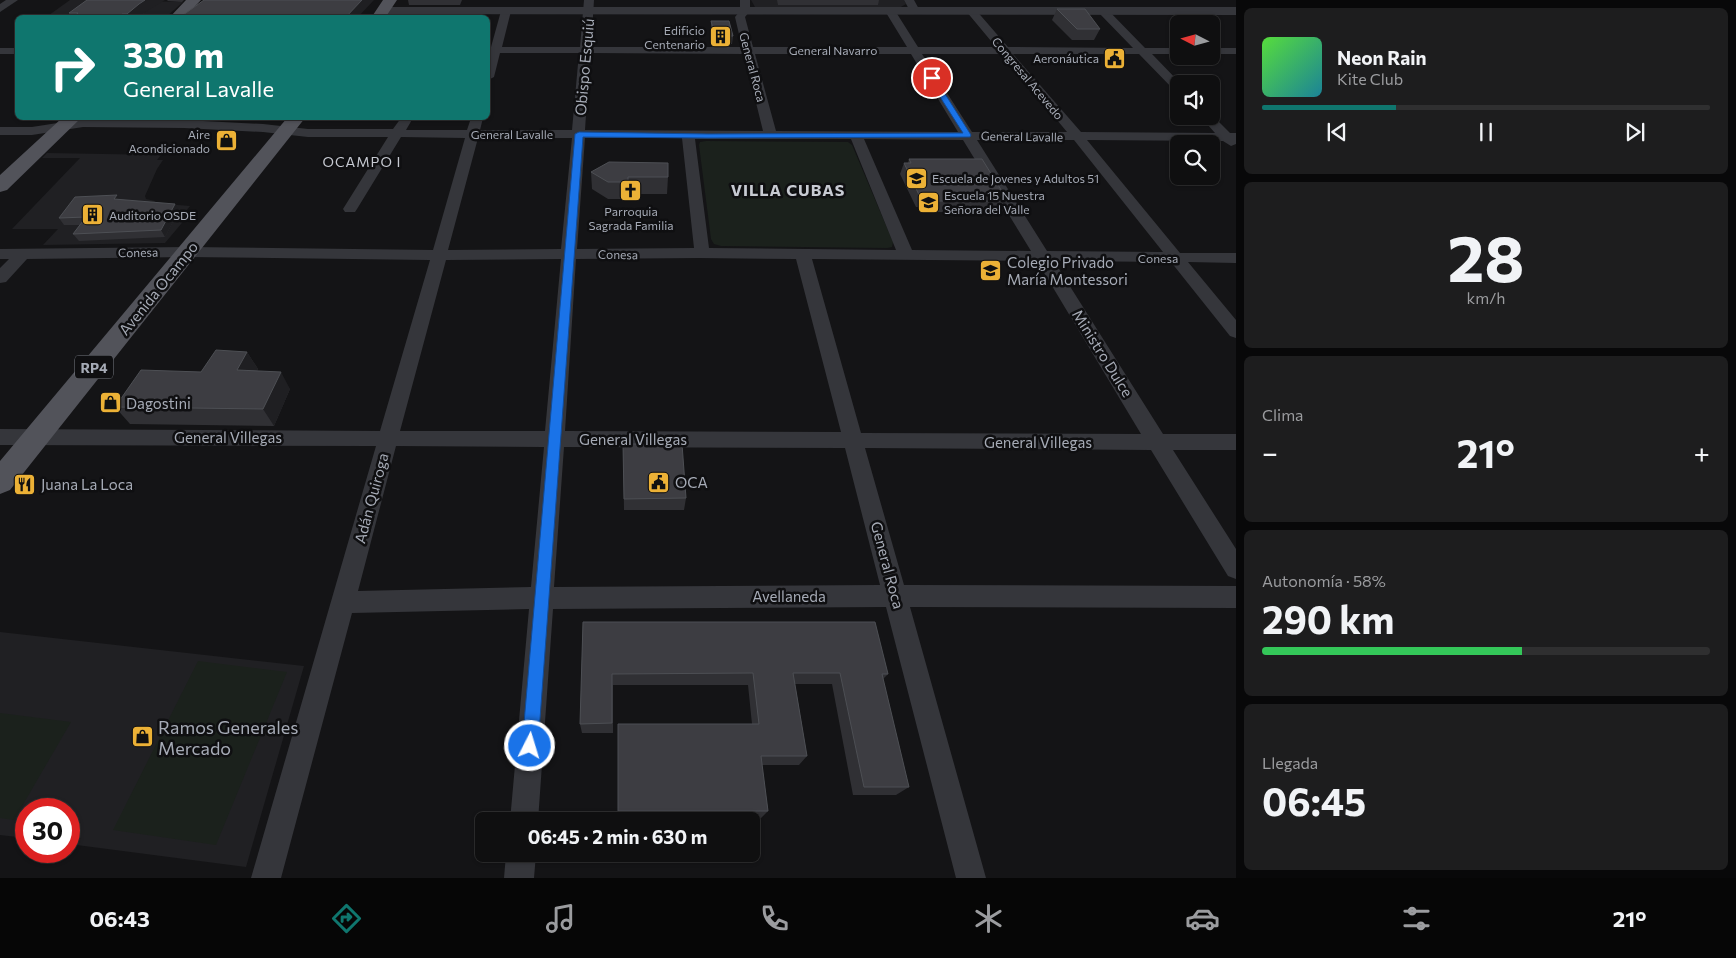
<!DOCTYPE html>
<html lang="es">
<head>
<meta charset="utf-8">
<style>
	body { margin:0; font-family:Commissioner,sans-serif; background:#1d1d1e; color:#f1f3f6; height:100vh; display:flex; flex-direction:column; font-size:19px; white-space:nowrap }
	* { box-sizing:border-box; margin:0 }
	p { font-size:16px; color:#9b9c9f }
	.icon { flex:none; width:28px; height:28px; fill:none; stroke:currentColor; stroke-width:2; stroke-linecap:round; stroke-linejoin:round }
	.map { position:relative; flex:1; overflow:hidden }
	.drawer { display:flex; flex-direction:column; gap:8px; padding:8px; background:#080809; width:500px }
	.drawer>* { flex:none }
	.guide { position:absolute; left:15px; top:15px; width:475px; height:105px; border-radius:8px; box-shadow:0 1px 4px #0004,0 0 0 1px #2f2f30; background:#0f766e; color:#fff; overflow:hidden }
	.needle { width:32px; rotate:276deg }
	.buttons { position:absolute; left:1170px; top:15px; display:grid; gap:10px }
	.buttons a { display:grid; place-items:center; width:50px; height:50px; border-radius:8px; background:#0f0f10; box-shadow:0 1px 4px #0004,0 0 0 1px #2f2f30; font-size:25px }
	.speed { position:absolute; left:15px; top:798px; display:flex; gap:10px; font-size:25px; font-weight:700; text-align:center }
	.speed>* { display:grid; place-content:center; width:65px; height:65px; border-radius:50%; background:#0f0f10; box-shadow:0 1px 4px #0004,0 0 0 1px #2f2f30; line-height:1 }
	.speed .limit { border:8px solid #d22; background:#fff; color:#111 }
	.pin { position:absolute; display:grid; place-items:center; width:42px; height:42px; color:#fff; margin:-21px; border:2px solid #fff; border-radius:50%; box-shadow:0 1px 5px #0007 }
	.me { position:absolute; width:55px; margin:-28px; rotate:5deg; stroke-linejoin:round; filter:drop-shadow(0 0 4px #0008) }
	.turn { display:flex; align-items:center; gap:18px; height:105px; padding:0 25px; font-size:22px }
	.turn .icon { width:65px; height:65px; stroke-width:2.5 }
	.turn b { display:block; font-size:35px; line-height:42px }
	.big { font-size:38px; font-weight:700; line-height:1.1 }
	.drawer .card { flex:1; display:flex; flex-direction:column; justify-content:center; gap:8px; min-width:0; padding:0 18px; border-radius:8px; background:#1d1d1e }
	.drawer .dial { align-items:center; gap:0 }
	.dial b { font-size:65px; line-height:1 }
	.song { display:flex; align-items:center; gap:15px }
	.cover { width:60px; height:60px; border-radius:8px; background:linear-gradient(135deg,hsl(110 70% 55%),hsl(190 70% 35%)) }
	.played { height:5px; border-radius:2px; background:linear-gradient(90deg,#0f766e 30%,#2f2f30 30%) }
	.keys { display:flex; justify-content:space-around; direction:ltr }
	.heat { display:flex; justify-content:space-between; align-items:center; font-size:28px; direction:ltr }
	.charge { height:8px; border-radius:4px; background:linear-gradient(90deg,#34c759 58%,#2f2f30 0) }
	.trip { position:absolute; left:475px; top:812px; width:285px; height:50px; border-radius:8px; background:#0f0f10; box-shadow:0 1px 4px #0004,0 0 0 1px #2f2f30; font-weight:700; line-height:50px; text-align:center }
	.dock { display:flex; height:80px; justify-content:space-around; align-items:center; background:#060606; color:#9b9c9f }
	.dock .icon { width:35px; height:35px }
	.dock .current { color:#0f766e }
	.dock b { font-size:22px; color:#f1f3f6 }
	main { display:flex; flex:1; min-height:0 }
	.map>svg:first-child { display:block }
	.built { fill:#202023 }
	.green { fill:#1b211c }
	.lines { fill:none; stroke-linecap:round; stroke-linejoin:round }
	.minor { fill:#35363b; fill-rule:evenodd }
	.tertiary { fill:#35363b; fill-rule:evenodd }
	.primary { fill:#52535a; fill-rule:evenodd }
	.wall { fill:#303034 }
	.shaded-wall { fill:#1f1f22 }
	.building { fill:#3d3d42; stroke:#4d4f54 }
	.route { fill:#1a73e8; stroke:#114b97 }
	.labels { text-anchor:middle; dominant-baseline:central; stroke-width:5; stroke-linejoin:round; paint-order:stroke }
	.far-poi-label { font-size:12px; fill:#a6abb6; stroke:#0f0f11; text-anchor:end }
	.far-street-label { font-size:12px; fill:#a6abb6; stroke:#0f0f11 }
	.far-neighbourhood-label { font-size:14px; letter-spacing:1px; fill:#c7cad2; stroke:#0f0f11 }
	.shield { fill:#0f0f11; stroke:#797c84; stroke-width:1 }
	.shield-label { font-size:14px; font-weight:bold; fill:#a6abb6 }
	.street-label { font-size:15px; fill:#a6abb6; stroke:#0f0f11 }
	.poi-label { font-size:15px; fill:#a6abb6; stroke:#0f0f11; text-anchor:start }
	.far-district-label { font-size:16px; font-weight:bold; letter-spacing:1px; fill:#c7cad2; stroke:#0f0f11 }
	.near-poi-label { font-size:18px; fill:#a6abb6; stroke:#0f0f11; text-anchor:start }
</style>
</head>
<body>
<main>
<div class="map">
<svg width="1236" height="878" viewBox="0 0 1236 878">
	<rect width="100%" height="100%" fill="#141416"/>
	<path class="built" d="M70,0H110L183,2L166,17L45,18Z
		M751,0H904L906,4L899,8L755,7Z
		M47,153L161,155L157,160H163L157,169L145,196L146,199L155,201L154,203L190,206L186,211H192L165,243L43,245L58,229H12L80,158H42Z
		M0,632L304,666L246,867L69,844V809H26V838L0,835Z"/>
	<path class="green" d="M706,141L848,142L852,145L893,242L892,247L887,248L721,246L714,244L711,239L699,145L700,142Z
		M198,661L287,672L216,845L113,830Z
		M0,713L71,722L14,820L0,818Z"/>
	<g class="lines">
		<path class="minor" d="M6,0H18L0,12V4Z
			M584,0H594L591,47H742L735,17L740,11V0H750V11L745,17L753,47H907L885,11L890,8L894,9L918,47H996L966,11L971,8L975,9L1008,47L1133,48L1099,13V9H1107L1145,48H1179V54H1152L1181,84H1179V92L1175,91L1139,54H1013L1081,132L1215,133L1200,116H1211V114L1230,133H1236V144L1231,146L1223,141L1087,140L1180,253H1236V263L1188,262L1236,320V338L1230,336L1171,262L1054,261L1163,434H1236V450H1173L1236,549V579L1228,576L1151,450L865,448L904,585L1236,586V608L910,607L986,878H956L886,607L553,609L538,821H510L529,609L352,613L281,878H251L376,446L0,445V429L380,431L430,260L188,257L27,259L6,282L0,283V268L9,259H0V249L188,247L433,250L465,138L401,137L357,209L355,212H345L343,209L388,137H308L263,132L184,128L83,127L32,135H0V127H32L83,119L184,120L263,124L308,129H393L401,118H413L406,130H467L471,118H483L480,130H572L579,53H500L494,77L488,80V47H491L501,11L506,8L511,11L502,47H580ZM590,53L744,54L763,131L585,130ZM755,54H911L958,132L776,131ZM922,54H1002L1067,132H972ZM478,138H572L561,249L448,250ZM585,138H682L694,248L577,249ZM695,139H851L896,250L709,248ZM864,139L963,140L1031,251L912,250ZM977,140H1074L1163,252L1047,251ZM699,258L796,259L841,432L565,431L576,259ZM561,259L545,431H400L446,260ZM812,259L1037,261L1141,434L861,433ZM396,446L544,447L531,587L358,591ZM564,447L845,448L880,585L554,587Z
			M904,0H914L920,11L919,13H911Z
			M0,48H18V54H0Z
			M1211,48H1236V54H1211Z
			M506,854H536L534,878H504Z"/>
		<path class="tertiary" d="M384,7H1236V15L380,14L378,11Z"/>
		<path class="primary" d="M186,0H201L184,18H169Z
			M383,0H397L385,18H371Z
			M62,118H81L7,190L0,192V175Z
			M287,118H305L10,490L0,494V461Z"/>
	</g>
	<path class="wall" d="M167,0H184L182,2L168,1Z
		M408,0H462L460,5H409Z
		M777,0H879L878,5H778Z
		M1057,9L1100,29L1094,40H1072L1052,20Z
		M69,13H144L140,18H72Z
		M711,21L733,36L732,44H714L711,29Z
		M909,159L1008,201L1002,212H925L923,207H916L900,174L904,163H908Z
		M591,172L668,177L667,194H628V199H608L592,189Z
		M120,200L179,210L165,237L79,241L73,234L80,225H64L59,218Z
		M247,352L258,369L257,371L290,389L274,426L130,424L115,407L201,372Z
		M623,444L686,498L684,510H624Z
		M583,622L888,674L883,679L909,787L896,795H853L832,684H795L807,756L799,765H762L768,811L761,818H618V724H752L748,685H613V733H582L580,724Z"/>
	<path class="shaded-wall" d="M145,0H165L144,13L140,18H129L127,14L139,4Z
		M362,0H374L357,18H345Z
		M117,195L122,202L114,199Z
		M175,204L179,210L165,237L161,230Z
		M247,352L258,369L248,387L237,370Z
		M281,372L290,389L274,426L263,409Z"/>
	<path class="building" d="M87,0H145L139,4L127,14H122L118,18L73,17L78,13H69Z
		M204,0H362L345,18H179Z
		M1057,9H1085L1100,29H1077Z
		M711,21H729L733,36H715Z
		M909,159H982L1008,201H929L927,197H920L904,163H911Z
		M609,162L668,163V177H628V182H608L591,172Z
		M117,195L114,199L175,204L161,230L73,234L86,217L59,218L75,197Z
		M216,350L247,352L237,370L281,372L263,409L115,407L141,370L201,372Z
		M623,444H682L686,498L624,499Z
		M583,622H875L888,674H882L909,787H864L840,673H793L807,756H761L768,811H618V724H759L753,673L612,674V723L580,724Z"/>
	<path class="route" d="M932,76L935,78L971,135L970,137L708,138L583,137L538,746L535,752L530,754L524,752L522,746L575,134L579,132L708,134L963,133L928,78Z"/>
	<defs>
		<symbol id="building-square" viewBox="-11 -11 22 22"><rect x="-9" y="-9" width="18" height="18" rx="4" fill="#ecb136" stroke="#0f0f11"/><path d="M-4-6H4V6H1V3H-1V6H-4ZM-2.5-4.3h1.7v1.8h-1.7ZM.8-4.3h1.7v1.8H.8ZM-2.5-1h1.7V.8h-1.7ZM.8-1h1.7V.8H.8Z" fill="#111"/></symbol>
		<symbol id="civic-square" viewBox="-11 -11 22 22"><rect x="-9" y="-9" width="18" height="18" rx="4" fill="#ecb136" stroke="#0f0f11"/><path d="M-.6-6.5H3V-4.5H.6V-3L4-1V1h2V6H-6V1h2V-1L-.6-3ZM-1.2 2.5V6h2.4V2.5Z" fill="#111"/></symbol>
		<symbol id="shop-square" viewBox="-11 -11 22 22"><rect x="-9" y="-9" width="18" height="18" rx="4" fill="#ecb136" stroke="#0f0f11"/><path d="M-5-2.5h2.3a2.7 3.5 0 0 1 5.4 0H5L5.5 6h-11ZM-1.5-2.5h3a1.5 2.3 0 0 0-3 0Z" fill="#111"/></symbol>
		<symbol id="school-square" viewBox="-11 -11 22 22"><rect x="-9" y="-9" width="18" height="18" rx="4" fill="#ecb136" stroke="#0f0f11"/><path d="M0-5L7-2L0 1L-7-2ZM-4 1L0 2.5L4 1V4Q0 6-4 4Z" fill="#111"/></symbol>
		<symbol id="church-square" viewBox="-11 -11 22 22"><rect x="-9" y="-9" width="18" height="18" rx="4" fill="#ecb136" stroke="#0f0f11"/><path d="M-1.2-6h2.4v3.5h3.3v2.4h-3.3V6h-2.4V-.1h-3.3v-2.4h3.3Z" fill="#111"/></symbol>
		<symbol id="restaurant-square" viewBox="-11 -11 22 22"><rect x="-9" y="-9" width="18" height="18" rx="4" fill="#ecb136" stroke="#0f0f11"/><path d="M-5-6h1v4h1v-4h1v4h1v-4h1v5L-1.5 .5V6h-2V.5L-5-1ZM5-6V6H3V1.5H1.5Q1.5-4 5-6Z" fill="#111"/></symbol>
	</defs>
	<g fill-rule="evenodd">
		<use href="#building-square" x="708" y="24" width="25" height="25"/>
		<use href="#civic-square" x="1102" y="46" width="25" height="25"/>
		<use href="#shop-square" x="214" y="128" width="25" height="25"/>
		<use href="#school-square" x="904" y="166" width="25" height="25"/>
		<use href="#church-square" x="618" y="178" width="25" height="25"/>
		<use href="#school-square" x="916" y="190" width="25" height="25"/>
		<use href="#building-square" x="80" y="202" width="25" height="25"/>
		<use href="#school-square" x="978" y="258" width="25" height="25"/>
		<use href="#shop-square" x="98" y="390" width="25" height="25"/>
		<use href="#civic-square" x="646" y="470" width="25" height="25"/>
		<use href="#restaurant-square" x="12" y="472" width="25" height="25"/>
		<use href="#shop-square" x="130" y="724" width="25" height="25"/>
	</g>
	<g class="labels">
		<g class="far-poi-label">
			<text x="705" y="30">Edificio<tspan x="705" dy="14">Centenario</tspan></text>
			<text x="1099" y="58">Aeronáutica</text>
			<text x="210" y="134">Aire<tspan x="210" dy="14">Acondicionado</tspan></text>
			<text x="932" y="178" text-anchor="start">Escuela de Jovenes y Adultos 51</text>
			<text x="944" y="195" text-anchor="start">Escuela 15 Nuestra<tspan x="944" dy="14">Señora del Valle</tspan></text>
			<text x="631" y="211" text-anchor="middle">Parroquia<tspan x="631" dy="14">Sagrada Familia</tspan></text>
			<text x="109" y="215" text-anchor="start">Auditorio OSDE</text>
		</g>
		<g class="far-street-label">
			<text x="833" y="50">General Navarro</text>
			<text transform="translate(753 67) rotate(75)">General Roca</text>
			<text transform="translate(1028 78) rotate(50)">Congresal Acevedo</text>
			<text x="512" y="134">General Lavalle</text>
			<text transform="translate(1022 136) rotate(1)">General Lavalle</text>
			<text transform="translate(138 252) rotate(-1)">Conesa</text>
			<text transform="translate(618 254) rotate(1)">Conesa</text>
			<text x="1158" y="258">Conesa</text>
		</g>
		<g class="far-neighbourhood-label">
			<text x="362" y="161">OCAMPO I</text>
		</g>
		<rect class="shield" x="75" y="355.5" width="38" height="23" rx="4"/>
		<g class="shield-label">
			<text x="94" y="367">RP4</text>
		</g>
		<g class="street-label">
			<text transform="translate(584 67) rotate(-85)">Obispo Esquiú</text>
			<text transform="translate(158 288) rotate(-51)">Avenida Ocampo</text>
			<text transform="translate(1103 353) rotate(58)">Ministro Dulce</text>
			<text x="228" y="437">General Villegas</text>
			<text x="633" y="439">General Villegas</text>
			<text x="1038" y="442">General Villegas</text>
			<text transform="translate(371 498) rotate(-75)">Adán Quiroga</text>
			<text transform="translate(888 565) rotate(75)">General Roca</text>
			<text x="789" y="596">Avellaneda</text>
		</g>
		<g class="poi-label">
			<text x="1007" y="262">Colegio Privado<tspan x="1007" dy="17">María Montessori</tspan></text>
			<text x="126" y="403">Dagostini</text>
			<text x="675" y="482">OCA</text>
			<text x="41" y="484">Juana La Loca</text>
		</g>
		<g class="far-district-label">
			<text x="788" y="189">VILLA CUBAS</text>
		</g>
		<g class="near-poi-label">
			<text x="158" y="727">Ramos Generales<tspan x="158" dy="21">Mercado</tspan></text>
		</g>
	</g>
</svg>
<div class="buttons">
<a><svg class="needle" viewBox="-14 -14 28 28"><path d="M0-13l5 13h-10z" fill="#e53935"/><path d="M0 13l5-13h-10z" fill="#9b9c9f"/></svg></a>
<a><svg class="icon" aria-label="sound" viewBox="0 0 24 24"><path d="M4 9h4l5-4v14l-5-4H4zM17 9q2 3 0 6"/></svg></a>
<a><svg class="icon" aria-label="search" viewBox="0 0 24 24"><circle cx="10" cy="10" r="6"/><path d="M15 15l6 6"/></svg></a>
</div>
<div class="speed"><div class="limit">30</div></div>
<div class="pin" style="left:932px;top:78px;background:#d93025"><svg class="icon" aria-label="arrive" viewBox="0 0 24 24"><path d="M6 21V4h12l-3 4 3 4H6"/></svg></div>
<svg class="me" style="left:530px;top:746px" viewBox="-20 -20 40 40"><circle r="17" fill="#1a73e8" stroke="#fff" stroke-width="3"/><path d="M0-11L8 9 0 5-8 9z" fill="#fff"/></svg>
<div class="trip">06:45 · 2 min · 630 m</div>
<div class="guide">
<div class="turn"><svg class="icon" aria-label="right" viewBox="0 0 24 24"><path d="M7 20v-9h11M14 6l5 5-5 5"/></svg><div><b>330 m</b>General Lavalle</div></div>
</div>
</div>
<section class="drawer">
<div class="card">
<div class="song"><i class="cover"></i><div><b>Neon Rain</b><p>Kite Club</p></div></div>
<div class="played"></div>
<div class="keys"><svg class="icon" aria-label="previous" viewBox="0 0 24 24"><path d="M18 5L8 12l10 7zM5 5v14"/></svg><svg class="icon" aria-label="pause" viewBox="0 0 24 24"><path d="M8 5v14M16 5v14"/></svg><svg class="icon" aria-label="next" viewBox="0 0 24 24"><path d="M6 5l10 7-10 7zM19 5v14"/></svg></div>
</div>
<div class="card dial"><b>28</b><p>km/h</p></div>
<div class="card"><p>Clima</p>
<div class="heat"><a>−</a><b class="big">21°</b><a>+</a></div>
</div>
<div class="card"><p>Autonomía · 58%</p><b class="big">290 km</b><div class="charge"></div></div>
<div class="card"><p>Llegada</p><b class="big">06:45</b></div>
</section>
</main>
<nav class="dock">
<b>06:43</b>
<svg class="icon current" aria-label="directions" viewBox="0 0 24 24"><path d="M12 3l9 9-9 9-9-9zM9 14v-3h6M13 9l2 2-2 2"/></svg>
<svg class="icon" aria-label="music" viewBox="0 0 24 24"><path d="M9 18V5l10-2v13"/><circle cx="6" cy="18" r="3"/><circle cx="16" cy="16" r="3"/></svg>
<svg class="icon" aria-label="phone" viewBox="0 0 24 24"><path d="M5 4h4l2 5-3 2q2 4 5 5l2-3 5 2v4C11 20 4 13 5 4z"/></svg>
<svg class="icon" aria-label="climate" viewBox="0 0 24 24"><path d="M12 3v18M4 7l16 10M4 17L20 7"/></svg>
<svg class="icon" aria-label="car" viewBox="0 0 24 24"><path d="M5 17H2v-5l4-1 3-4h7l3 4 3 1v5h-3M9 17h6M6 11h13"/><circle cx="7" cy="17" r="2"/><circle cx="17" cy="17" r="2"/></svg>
<svg class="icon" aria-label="filters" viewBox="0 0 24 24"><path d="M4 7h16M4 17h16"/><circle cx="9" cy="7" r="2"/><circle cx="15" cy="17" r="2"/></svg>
<b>21°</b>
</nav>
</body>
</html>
